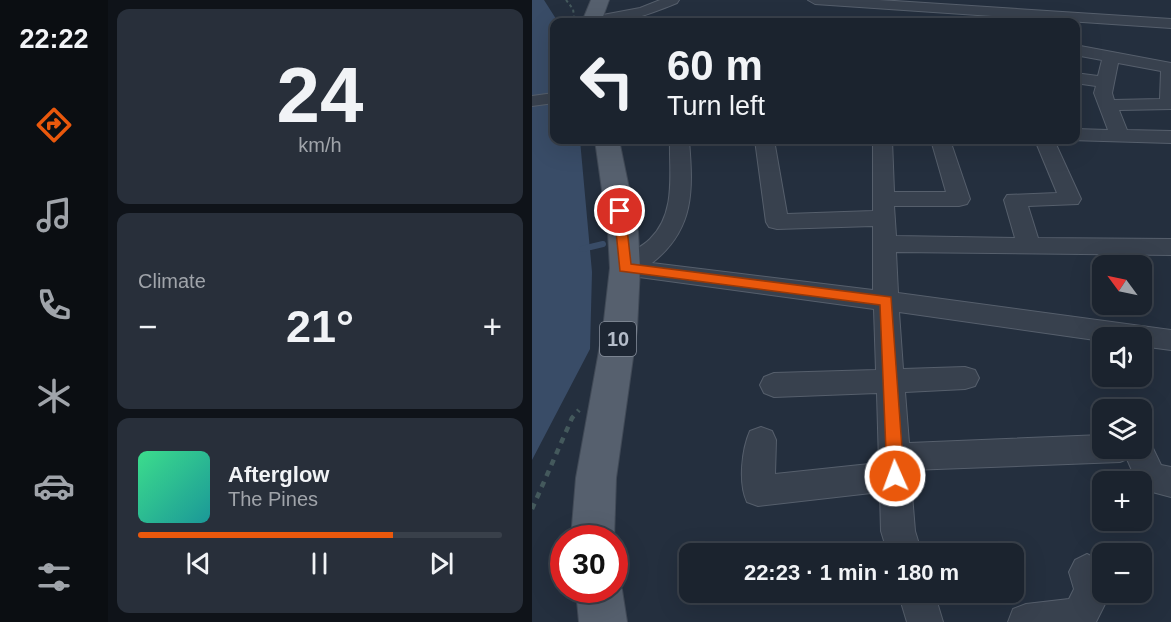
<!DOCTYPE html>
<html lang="en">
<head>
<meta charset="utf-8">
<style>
	body { margin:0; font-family:Arial,sans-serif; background:#282f3a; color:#f1f3f6; height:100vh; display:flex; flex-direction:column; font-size:22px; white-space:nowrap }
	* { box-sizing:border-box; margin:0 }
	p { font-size:20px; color:#a0a4aa }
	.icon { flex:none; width:33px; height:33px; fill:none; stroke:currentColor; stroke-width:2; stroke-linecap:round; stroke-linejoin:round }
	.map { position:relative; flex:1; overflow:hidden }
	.panel { display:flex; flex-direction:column; gap:9px; padding:9px; background:#0f1319; width:424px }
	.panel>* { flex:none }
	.guide { position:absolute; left:18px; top:18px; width:530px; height:126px; border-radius:12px; box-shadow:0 6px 24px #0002,0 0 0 2px #39404a; background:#1b232e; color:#f1f3f6; overflow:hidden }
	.needle { width:39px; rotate:303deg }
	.buttons { position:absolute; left:560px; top:255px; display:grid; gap:12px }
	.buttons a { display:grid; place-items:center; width:60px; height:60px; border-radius:12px; background:#1b232e; box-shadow:0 6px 24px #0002,0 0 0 2px #39404a; font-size:30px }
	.speed { position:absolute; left:18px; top:525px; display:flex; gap:12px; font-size:30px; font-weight:700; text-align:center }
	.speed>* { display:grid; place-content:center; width:78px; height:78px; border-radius:50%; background:#1b232e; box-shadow:0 6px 24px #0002,0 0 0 2px #39404a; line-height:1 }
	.speed .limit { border:9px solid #d22; background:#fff; color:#111 }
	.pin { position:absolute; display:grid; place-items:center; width:51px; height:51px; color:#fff; margin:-26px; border:3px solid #fff; border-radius:50%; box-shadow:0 2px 6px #0007 }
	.me { position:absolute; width:66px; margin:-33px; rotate:358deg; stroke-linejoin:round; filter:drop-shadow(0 0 4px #0008) }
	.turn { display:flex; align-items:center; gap:21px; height:126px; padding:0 18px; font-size:27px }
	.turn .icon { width:78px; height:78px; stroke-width:2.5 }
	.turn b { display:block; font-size:42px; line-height:51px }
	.big { font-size:45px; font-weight:700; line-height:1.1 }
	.panel .card { flex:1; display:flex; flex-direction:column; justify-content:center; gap:9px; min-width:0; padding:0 21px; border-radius:12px; background:#282f3a }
	.panel .dial { align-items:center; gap:0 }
	.dial b { font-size:78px; line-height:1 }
	.song { display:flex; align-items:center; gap:18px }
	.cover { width:72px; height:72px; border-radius:9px; background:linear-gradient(135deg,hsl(150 70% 55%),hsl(180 70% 35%)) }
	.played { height:6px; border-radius:3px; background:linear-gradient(90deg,#ea580c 70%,#39404a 70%) }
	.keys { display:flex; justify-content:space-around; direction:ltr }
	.heat { display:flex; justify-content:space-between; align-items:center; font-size:33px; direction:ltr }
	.trip { position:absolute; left:147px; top:543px; width:345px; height:60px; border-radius:12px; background:#1b232e; box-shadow:0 6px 24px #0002,0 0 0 2px #39404a; font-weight:700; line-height:60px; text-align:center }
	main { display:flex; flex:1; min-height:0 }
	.menu { display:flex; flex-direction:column; width:108px; justify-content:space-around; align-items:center; background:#0b0e12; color:#a0a4aa }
	.menu .icon { width:42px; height:42px }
	.menu .selected { color:#ea580c }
	.menu b { font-size:27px; color:#f1f3f6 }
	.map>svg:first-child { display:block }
	.water { fill:#394c67 }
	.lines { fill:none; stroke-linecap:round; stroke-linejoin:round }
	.stream { stroke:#394c67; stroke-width:6 }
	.minor-casing { stroke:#565f6c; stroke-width:2 }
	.major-casing { stroke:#414a57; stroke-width:2 }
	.path-far1 { stroke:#44595c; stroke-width:2; stroke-dasharray:3 3; stroke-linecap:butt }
	.path { stroke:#44595c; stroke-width:4.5; stroke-dasharray:6 6; stroke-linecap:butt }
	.minor { fill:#38414e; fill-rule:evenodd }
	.major { fill:#56606e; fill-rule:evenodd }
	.route { fill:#ea580c; stroke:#983908; stroke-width:1.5 }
	.labels { text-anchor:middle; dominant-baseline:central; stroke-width:5; stroke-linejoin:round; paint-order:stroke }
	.shield { fill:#1d2633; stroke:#878f9c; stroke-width:1.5 }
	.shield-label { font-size:20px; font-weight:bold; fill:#b4bcc9 }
</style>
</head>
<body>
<main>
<nav class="menu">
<b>22:22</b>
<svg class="icon selected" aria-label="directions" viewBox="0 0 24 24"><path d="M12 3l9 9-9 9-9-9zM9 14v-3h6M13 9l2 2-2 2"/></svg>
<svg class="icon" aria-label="music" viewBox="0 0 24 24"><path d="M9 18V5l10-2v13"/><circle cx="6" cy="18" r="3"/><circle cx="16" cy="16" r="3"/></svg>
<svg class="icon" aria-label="phone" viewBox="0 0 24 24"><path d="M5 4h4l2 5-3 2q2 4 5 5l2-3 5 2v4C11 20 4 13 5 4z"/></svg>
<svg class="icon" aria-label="climate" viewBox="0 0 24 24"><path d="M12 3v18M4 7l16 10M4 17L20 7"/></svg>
<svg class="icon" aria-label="car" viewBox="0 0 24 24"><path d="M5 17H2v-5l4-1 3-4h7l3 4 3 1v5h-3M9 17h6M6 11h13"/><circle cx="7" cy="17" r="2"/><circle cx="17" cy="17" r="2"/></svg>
<svg class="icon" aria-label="filters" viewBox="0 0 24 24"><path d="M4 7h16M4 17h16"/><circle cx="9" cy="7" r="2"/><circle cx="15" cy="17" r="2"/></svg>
</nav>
<section class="panel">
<div class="card dial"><b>24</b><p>km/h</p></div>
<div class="card"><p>Climate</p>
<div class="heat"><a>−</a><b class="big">21°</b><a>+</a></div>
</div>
<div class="card">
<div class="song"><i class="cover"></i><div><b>Afterglow</b><p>The Pines</p></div></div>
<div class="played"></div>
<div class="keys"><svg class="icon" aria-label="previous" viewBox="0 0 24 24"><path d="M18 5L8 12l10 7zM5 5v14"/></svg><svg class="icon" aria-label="pause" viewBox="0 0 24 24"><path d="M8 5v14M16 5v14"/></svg><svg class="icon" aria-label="next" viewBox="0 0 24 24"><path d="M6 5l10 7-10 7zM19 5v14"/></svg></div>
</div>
</section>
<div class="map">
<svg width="639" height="622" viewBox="0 0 639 622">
	<rect width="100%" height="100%" fill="#242f3e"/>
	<path class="water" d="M0,0H12L26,22H22V140H48L60,272L58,349L0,460Z"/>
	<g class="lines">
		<path class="stream" d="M50,249L71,244"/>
		<defs>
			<path id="minor" d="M128,0H147L145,3C121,13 77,30 53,21L60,17L108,8Z
				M276,0H347L639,19V28L283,4Z
				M543,45L639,63V109L587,110L595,130L639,131V143L538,140H543V129L576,130L562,93L564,86L543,83V73L566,76L570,60L543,55ZM586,63L629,71L628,99L582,100L580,93Z
				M22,93V103L0,106V96Z
				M138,140H157C161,190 163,229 120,263L341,290V226L245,229L237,227L234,222L223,140H242L255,214L341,211V140H360L362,192H414L399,140H418L438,199L435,204L427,206H362L364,236L483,238L472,200L475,195L525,193L503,140H522L549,199L546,204L496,206L506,238L639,239V255L364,252L366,293L639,330V350L609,346V338H570V341L367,312L371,369L433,367L443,370L447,378L443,386L433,389L373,392L377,443L570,435V448H609V436L616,438L629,465L639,467V497L609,489V482H605L595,459L588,462L378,470L383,531L390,554H356L349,531L348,492L226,506L215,502C206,483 210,449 218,431L229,427L240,431L244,440L243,474L347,463L345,393L242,397L232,393L228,385L232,377L242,373L344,370L342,309L85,274L81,268C89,255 107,250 118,239C145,213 137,172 138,140Z
				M555,554L567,560L570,566V592H579L564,622H476L481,609L494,604L537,599L542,589L537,572L543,560Z
				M366,592H402L411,622H375Z"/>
			<path id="major" d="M59,0H77L69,22H50Z
				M63,140H87L106,232L108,268L105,329L84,478L82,539L39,538L44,478L71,329L78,268L76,232Z
				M83,574L90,590L95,622H47L44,590H82Z"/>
		</defs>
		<use href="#minor" class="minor-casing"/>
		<use href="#major" class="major-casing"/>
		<path class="path-far1" d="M34,0L41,9L42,16"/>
		<path class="path" d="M0,509L40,418L47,410"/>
		<use href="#minor" class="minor"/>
		<use href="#major" class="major"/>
	</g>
	<path class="route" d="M88,207L93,211L99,264L359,297L372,476L369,482L363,484L357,482L355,476L348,305L88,271L82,211Z"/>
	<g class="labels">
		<rect class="shield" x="68" y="322" width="36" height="34" rx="4.5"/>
		<g class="shield-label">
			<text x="86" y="339">10</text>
		</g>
	</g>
</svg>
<div class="buttons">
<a><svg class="needle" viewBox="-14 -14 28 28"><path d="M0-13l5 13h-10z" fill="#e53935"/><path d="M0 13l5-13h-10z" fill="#a0a4aa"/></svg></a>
<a><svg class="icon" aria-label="sound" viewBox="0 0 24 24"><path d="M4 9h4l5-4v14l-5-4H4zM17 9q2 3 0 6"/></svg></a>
<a><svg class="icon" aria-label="layers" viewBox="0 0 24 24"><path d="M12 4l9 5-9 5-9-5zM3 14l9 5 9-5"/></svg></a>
<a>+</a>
<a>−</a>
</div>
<div class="speed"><div class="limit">30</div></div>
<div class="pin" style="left:88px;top:211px;background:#d93025"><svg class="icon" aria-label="arrive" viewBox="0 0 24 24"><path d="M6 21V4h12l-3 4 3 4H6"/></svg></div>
<svg class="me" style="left:363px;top:476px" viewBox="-20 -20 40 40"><circle r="17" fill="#ea580c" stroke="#fff" stroke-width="3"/><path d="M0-11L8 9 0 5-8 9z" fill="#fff"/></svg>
<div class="trip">22:23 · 1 min · 180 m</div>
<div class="guide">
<div class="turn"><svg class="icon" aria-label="left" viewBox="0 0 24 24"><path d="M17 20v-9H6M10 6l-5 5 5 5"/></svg><div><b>60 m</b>Turn left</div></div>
</div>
</div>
</main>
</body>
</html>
